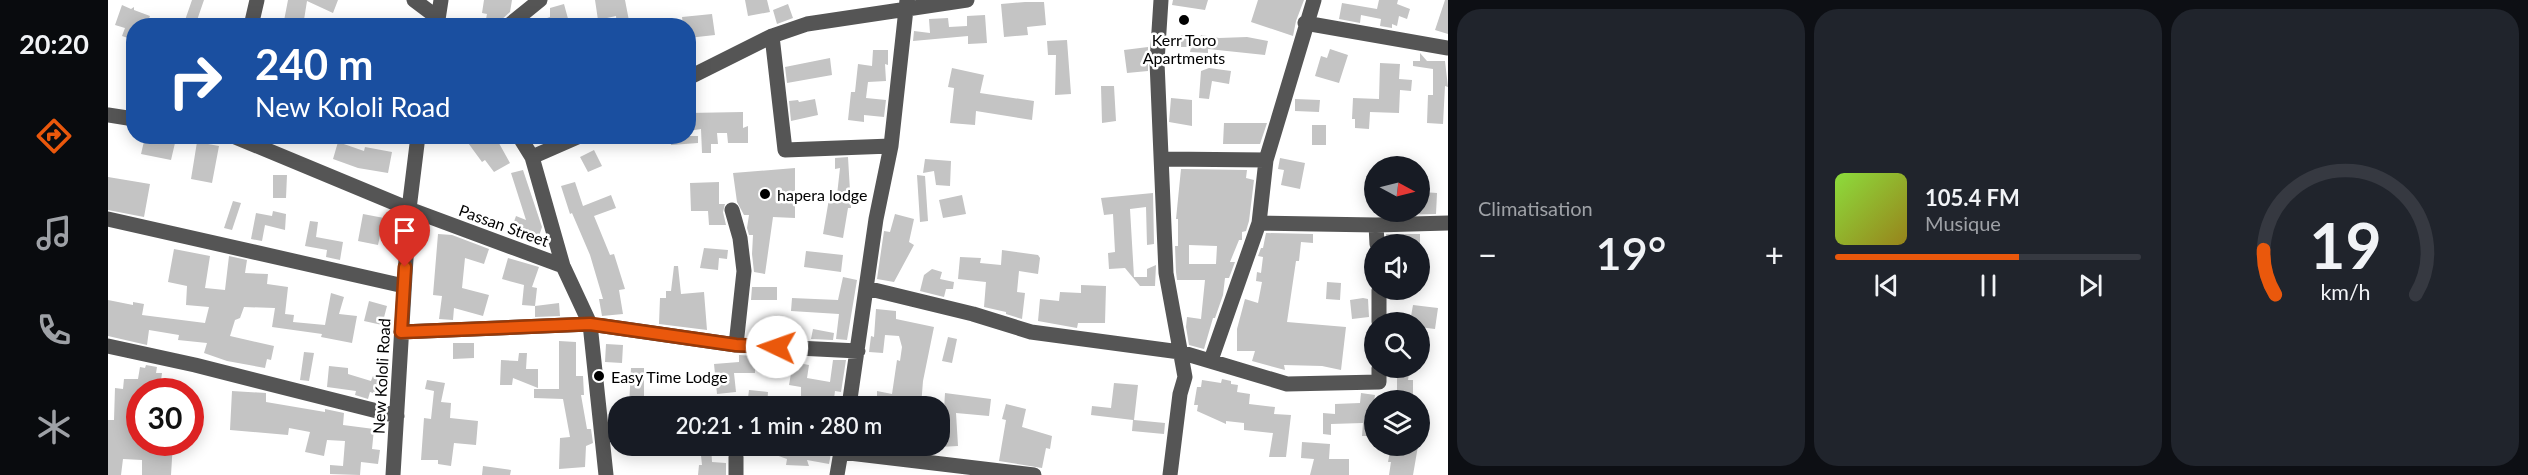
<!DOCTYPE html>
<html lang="fr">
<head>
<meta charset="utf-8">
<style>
	body { margin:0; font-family:Lato,sans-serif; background:#20242c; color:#f1f3f6; height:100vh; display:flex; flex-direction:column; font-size:22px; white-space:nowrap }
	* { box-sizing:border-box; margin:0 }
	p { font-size:20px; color:#9ea1a6 }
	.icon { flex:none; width:33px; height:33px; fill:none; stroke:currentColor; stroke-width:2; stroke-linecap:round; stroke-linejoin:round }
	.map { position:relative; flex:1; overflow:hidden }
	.details { display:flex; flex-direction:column; gap:9px; padding:9px; background:#0d0f14; width:1080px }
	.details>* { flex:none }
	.guide { position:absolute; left:18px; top:18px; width:570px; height:126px; border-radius:24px; box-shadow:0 3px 15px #0003; background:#1a4fa0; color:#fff; overflow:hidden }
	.needle { width:39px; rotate:97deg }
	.buttons { position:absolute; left:1256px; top:156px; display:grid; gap:12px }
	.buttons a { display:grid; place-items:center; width:66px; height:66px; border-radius:50%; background:#171b24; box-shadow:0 3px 15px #0003; font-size:30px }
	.speed { position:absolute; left:18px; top:378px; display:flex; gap:12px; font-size:30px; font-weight:700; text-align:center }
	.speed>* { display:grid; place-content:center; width:78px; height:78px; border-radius:50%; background:#171b24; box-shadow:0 3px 15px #0003; line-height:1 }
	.speed .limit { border:9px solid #d22; background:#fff; color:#111 }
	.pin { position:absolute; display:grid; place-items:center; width:51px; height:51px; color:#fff; margin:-62px -26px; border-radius:50% 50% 50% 0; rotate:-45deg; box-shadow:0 0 6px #0007 }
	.pin .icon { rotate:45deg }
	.me { position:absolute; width:66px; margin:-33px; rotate:273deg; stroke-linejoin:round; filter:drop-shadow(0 0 4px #0008) }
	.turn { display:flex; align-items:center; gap:21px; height:126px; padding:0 30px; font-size:27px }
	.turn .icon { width:78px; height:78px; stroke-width:2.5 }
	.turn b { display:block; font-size:42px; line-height:51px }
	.big { font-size:45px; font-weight:600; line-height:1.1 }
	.details .tile { flex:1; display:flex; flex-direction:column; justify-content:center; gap:9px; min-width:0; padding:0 21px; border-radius:24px; background:#20242c }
	.details .dial { align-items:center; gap:0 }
	.dial svg { height:156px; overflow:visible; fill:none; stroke:#363941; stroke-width:7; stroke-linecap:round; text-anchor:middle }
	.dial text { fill:#f1f3f6; stroke:none }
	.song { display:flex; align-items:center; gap:18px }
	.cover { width:72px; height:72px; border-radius:9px; background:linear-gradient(135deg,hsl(90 70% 55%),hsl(50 70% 35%)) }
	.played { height:6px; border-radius:3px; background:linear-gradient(90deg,#ea580c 60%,#363941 60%) }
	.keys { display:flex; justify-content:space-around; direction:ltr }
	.heat { display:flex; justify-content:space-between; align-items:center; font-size:33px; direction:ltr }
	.details .tiles { flex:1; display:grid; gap:9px; grid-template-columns:repeat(3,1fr) }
	.trip { position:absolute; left:500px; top:396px; width:342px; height:60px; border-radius:24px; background:#171b24; box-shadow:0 3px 15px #0003; font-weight:600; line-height:60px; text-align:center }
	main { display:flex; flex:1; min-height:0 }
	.dock { display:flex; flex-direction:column; width:108px; justify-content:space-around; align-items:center; background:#090b0e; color:#9ea1a6 }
	.dock .icon { width:42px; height:42px }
	.dock .active { color:#ea580c }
	.dock b { font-size:27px; color:#f1f3f6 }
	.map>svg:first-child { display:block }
	.building { fill:#c4c4c4; fill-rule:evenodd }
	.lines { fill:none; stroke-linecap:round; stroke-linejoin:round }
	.minor { stroke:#555; stroke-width:15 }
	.route-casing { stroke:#983908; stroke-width:15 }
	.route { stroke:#ea580c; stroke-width:10 }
	.poi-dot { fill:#000; stroke:#fff; stroke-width:2 }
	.labels { text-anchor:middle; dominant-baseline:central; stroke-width:5; stroke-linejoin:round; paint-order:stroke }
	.poi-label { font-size:16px; fill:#000; stroke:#fff; text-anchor:start }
	.street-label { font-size:16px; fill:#000; stroke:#fff }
</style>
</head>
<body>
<main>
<nav class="dock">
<b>20:20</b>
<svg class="icon active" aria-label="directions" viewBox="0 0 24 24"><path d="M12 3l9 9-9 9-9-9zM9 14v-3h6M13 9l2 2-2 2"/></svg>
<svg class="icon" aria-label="music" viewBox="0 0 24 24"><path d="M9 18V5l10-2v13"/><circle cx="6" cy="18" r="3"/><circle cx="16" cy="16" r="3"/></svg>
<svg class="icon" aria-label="phone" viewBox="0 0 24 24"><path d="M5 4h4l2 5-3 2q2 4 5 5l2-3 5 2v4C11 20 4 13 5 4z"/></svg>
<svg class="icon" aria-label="climate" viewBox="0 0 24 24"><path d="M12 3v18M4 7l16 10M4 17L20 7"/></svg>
</nav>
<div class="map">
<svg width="1340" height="475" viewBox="0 0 1340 475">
	<rect width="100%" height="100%" fill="#fff"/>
	<path class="building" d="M84,0H96L87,26H75Z
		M180,0H230L225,13L199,1L195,26H175Z
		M376,0H404L402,12L392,21L378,19L379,14L374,13Z
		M487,0H517L522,26H509L508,16L490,20Z
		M637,0H659L662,12L640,16Z
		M1065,0H1100L1097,10L1064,5Z
		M1150,0H1196L1188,21L1185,36L1143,22Z
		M1271,0H1290L1289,4L1302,9L1299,19L1291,16L1289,26L1284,24V28L1272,26L1273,19L1253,15L1252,23L1231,19L1234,3L1269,9Z
		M1337,0H1340V34L1327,30Z
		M917,2H936L938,25L919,27L920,35L896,37L893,4Z
		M456,4L462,26H421V24L442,17V8Z
		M680,4L685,18L669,24L665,10Z
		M14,5L23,9L26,7V10L42,16L38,26H26V40L14,36L17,28L7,25Z
		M604,14L607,35L580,38V26H575L574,17Z
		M877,15L879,43L860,44V36L805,41L806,31L822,33L821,19L840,18L841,27L859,26V16Z
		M1073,35L1092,38L1093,35L1111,38L1139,37L1160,41L1157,55L1100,49V53L1082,52L1083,47H1071Z
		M959,40L963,94L947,95L948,55H940L939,41Z
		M1040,47V71L1019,73L1016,50Z
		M1222,49L1240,55L1231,83L1207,76L1213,56L1219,58Z
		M765,50H780V65L777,64L778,81L760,82L758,98L778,100L776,117L756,115V122L740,120L743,92H747L750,64L764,66Z
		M1312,53L1319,61H1337L1340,87L1337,86L1335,124L1319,123L1320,95H1325V69L1305,66V61H1312Z
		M722,58L724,75L679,83L677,67Z
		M1272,63L1292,64L1291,79L1304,80L1303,91L1292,90L1291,113L1262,112L1261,129L1247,128V119H1244L1245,98L1271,99Z
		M844,68L876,75L872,93L926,101L924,120L868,111L867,125L842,123L846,88L840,87Z
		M1101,68L1123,71L1121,84L1104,81L1101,99L1091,98L1093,71Z
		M993,86H1006L1008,121L994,123Z
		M1063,98L1084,100V126L1061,122Z
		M707,99L710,115L683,121L681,101L690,100L691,102Z
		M1187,99L1212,100L1211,112L1187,111Z
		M635,112V128L640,126V143H620L619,133H609L610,144H603V153H594L593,129L580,131V113Z
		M1116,123H1159L1152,144H1115Z
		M1204,125H1218V145H1204Z
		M355,136H387L402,163L386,172L377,160L374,162Z
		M563,136H590V143L563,145Z
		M37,137L67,143L63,160L33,154Z
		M89,142L111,146L104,183L83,179Z
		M230,142L256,151L257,147L284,152L280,173L250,168L225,159Z
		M486,150L494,166L480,172L472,157Z
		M740,157L743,208H740L735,238L715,234L722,193L729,195L732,168L727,169V158Z
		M1172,158L1197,163L1192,189L1173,185L1176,170L1170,169Z
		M817,159L843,161L842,186L828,185L826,171L815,173Z
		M687,168V218L665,217L657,274L646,272L644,254L645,235H641L639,228L641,215H636L629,202L625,173Z
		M1073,169L1139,170L1138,178L1146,180L1141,221L1138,231L1134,232V240H1131L1122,262H1127L1121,278H1117L1115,295L1107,318H1105L1096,349L1081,345L1078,327L1079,317L1093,319L1097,280H1069L1068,272L1067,246H1070V219H1068ZM1081,245L1109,246L1108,264H1081Z
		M415,170L434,227L429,242L402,233L408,216L418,220L403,173Z
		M165,175H179L178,198H165Z
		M809,175L817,176L820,221L812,222Z
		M0,177L42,184L36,217L0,210Z
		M467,182L475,206L503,195L508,208L486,216L502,255L506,254L517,289L511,290L515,314L494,316L491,299H495L482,255L464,213L462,214L453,186Z
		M611,182V204H617L615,212L618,225H601L600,211H583L582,183Z
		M1315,192L1329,193L1328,214L1277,215V212H1313Z
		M1045,193L1046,244L1039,245L1038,207L1022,209L1026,277H1039V269L1048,265L1047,286H1032L1017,268L1001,269L1000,253L1007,252L1005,214L996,215L993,198Z
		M854,195L858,214L835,218L831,200Z
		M125,201L133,203L124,230L116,228Z
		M165,211L178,214L177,230L157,225L154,241L143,239L148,213L164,216Z
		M255,214L276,218L270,245L250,241Z
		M787,214L806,219L801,242L806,245L786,282L769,279L776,231L782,232Z
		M202,221L210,222L208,237L235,242L232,260L218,257L219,250L197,246Z
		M1158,233L1205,234V243L1193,242L1191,261H1188L1179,322L1238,327L1233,370L1214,366L1176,365L1177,370L1144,361L1147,351H1129V329L1137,299L1150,303L1154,282L1148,281L1149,272L1153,273L1155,257L1150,256L1153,248H1155Z
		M330,234L344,235L381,249L376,264L357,258L354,288L381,295L375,316L346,308L345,320L331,319L334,296L325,295Z
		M1278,234H1312V245L1279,244Z
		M596,248L620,250L619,259L611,258L610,270L592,268Z
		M66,249L102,256L97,288L117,290L121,256L139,260L137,273L160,274L159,284L180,287L177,314L186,315L185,322L217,325L223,293L236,297L231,314L249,316L244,343L213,337L214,334L164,327L167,308L136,307L132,318L127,320L122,336L166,346L163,360L159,359L157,368L119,361L96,353L99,343L70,340L71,335L41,330L39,345L0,336V300L25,305V302L36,304L34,315L97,323L101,307L78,305L79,286L60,282Z
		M894,250L930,255L932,258L930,274L911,271L909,292L917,293L914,319L898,314V312L876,307L878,282L850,279L852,257L873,258L872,263L893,265Z
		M698,251L735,255L733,272L696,267Z
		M400,258L431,267L424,287L429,288L427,306L414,305L416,285L394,279Z
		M566,266H570L573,294L596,292L599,330L551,324L552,298H558V291H563Z
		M824,269L834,272L832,279L846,282L845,289H838L836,297L812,291L816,275Z
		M735,277L749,280L739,340L728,339L731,314L683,311L684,298L730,300Z
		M1219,282L1233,283L1232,300L1218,299Z
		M973,285L998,286L997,323H970L969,328L930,321L932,299L951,301L952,292L973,293Z
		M644,287H669V300H643Z
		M1255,298L1260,299L1261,317L1244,319L1242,300Z
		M261,301L279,306L274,325L256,321Z
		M451,303L452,316L427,317V306Z
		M1305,305L1330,308L1327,329L1311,327V322H1302Z
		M768,309L788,311V319L826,327L815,381L813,406H769V391L784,394L789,360L792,361L794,347L791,336L777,335L775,353L761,352L763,336L766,337Z
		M705,329L726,333L725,340L703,339Z
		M840,337L849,339L844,363L834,361Z
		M451,341L468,342V376H475L476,395H473L479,429H483L485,443L478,446L477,467L451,469L452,438L462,437L455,399L426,398V389H451Z
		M345,343H366V358L345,359Z
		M498,344L515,345L514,363L497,362Z
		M196,352L206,353L201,381L192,380Z
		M411,353H419L418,369H430V388L405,378L404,385H392L393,360L410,361Z
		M631,355L647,356V373H626L628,392L609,394L606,364L631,362Z
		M725,360H738L733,392L727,391L725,406H709L710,403L693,401V387L681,385L685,362L701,365L699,378L722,382Z
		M38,365L49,367L48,373H54L52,388L49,387V392H32V442H65L63,475H34V460L15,459L13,475H0V420H6L7,388L15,389L16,379H30L32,367L37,368Z
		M221,366L240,368V374L263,381L265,376L280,381L275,396L262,392L260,399L247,395L248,391L219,387Z
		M523,368H536V406H521Z
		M1281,368H1302L1300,380H1305V397H1289V377L1281,376Z
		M1114,379L1123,381V384L1130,385L1129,392L1142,394L1141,404L1167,407L1166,414L1183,415L1178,457H1161L1165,433L1136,430V423L1118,421V424L1089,411L1090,405H1086L1089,387H1093L1094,380L1113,383Z
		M319,380L337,383L333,402L343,403L342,418L370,421L368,445L346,443L343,466L330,464V460H313L316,418L323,419L326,391L317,389Z
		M1006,383L1030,385L1026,420L1057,423L1056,434L1024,431L1025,420L983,415L984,406L1003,408Z
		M641,390L660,392L659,406H639Z
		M124,391L158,393V402L217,412V409L236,413L235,425L266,429L264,449L272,450L270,464L253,462L252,475L222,474V465L235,466L237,441L219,440L216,456L197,452L202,432L181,428L180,435L122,430Z
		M837,393L883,399L881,416L848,413L850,446L831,447V410H836Z
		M1253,393L1267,395L1264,419L1266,420V436H1254L1255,423L1223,424V435L1215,434V413L1227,414V404L1252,403Z
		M898,404L918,409L914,427L944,436L942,449L938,448L934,468L891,461L898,420L894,419Z
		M1194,442L1222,444L1221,459H1241V475H1202L1206,459L1193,458Z
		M592,446H603L604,462L618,463V475H590L591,465H594Z
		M667,446H711L724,448L721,464L699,460L701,466L678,465L679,459L665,454Z
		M1283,446H1310L1305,475H1281L1283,462H1280Z
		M375,466L403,470L402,475H374Z"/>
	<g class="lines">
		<path class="minor" d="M306,0L330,18L332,26
			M1053,0L1049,62L1058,273L1077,377L1072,394L1062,475
			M1197,23L1340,48
			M143,26L149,0
			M329,26L333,0
			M400,26L432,0
			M664,36L677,150L783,146
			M580,78L664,36L699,24L859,0
			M0,115L26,119
			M125,136L301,209L455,266
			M411,136L424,157L455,266L482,324L498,475
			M424,157L472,136
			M1055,159L1158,160
			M624,210L632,238L636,271L628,345
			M0,219L296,286
			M1151,223L1268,225L1340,223
			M1268,225L1269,244
			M758,288L865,314L923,332L1072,352L1179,384L1271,382V368
			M1271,290V322
			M293,332L482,324L628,345L750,351
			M0,346L87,365L289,416
			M1103,360L1151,223L1158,160L1206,0
			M741,406L768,219L783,146L799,0
			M733,452L926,475
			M285,475L301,209L310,136
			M628,475V457
			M729,475L734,446"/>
	</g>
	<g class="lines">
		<defs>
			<path id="route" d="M297,267L293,332L482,324L628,345L669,347"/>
		</defs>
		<use href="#route" class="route-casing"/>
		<use href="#route" class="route"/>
	</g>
	<g class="poi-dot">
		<circle cx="1076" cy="20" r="6"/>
		<circle cx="657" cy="194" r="6"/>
		<circle cx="491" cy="376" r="6"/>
	</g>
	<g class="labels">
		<g class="poi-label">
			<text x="1076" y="39" text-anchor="middle">Kerr Toro<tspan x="1076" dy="18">Apartments</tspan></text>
			<text x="669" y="194">hapera lodge</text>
			<text x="503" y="376">Easy Time Lodge</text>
		</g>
		<g class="street-label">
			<text transform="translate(396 225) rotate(20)">Passan Street</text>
			<text transform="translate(273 376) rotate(-87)">New Kololi Road</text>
		</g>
	</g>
</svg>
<div class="buttons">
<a><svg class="needle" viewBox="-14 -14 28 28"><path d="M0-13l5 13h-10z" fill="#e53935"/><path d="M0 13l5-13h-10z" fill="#9ea1a6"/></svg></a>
<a><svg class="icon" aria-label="sound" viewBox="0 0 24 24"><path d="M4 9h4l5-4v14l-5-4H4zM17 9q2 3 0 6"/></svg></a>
<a><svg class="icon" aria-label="search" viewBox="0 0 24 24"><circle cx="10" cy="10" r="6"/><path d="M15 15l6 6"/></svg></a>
<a><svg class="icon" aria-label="layers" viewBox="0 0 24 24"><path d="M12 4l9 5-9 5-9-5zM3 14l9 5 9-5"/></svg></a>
</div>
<div class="speed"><div class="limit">30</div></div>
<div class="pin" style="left:297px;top:267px;background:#d93025"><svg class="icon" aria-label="arrive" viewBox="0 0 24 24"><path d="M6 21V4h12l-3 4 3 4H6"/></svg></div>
<svg class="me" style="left:669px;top:347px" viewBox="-20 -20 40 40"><circle r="19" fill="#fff"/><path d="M0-13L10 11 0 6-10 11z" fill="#ea580c"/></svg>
<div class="trip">20:21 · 1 min · 280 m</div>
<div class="guide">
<div class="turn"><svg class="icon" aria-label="right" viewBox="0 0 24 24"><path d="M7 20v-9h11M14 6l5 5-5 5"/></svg><div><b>240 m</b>New Kololi Road</div></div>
</div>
</div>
<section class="details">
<div class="tiles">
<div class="tile"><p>Climatisation</p>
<div class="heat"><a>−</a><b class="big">19°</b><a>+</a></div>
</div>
<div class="tile">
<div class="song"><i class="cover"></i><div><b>105.4 FM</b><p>Musique</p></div></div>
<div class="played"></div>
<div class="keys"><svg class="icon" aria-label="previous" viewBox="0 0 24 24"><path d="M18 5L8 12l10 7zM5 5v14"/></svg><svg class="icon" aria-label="pause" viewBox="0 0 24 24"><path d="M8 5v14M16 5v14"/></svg><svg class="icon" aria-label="next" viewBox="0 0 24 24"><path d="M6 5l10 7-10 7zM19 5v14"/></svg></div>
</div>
<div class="tile dial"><svg viewBox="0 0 100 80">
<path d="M14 69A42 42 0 1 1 86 69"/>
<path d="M14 69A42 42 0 0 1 8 46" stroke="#ea580c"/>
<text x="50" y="56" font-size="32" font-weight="700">19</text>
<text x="50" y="72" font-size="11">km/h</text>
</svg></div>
</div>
</section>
</main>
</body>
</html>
